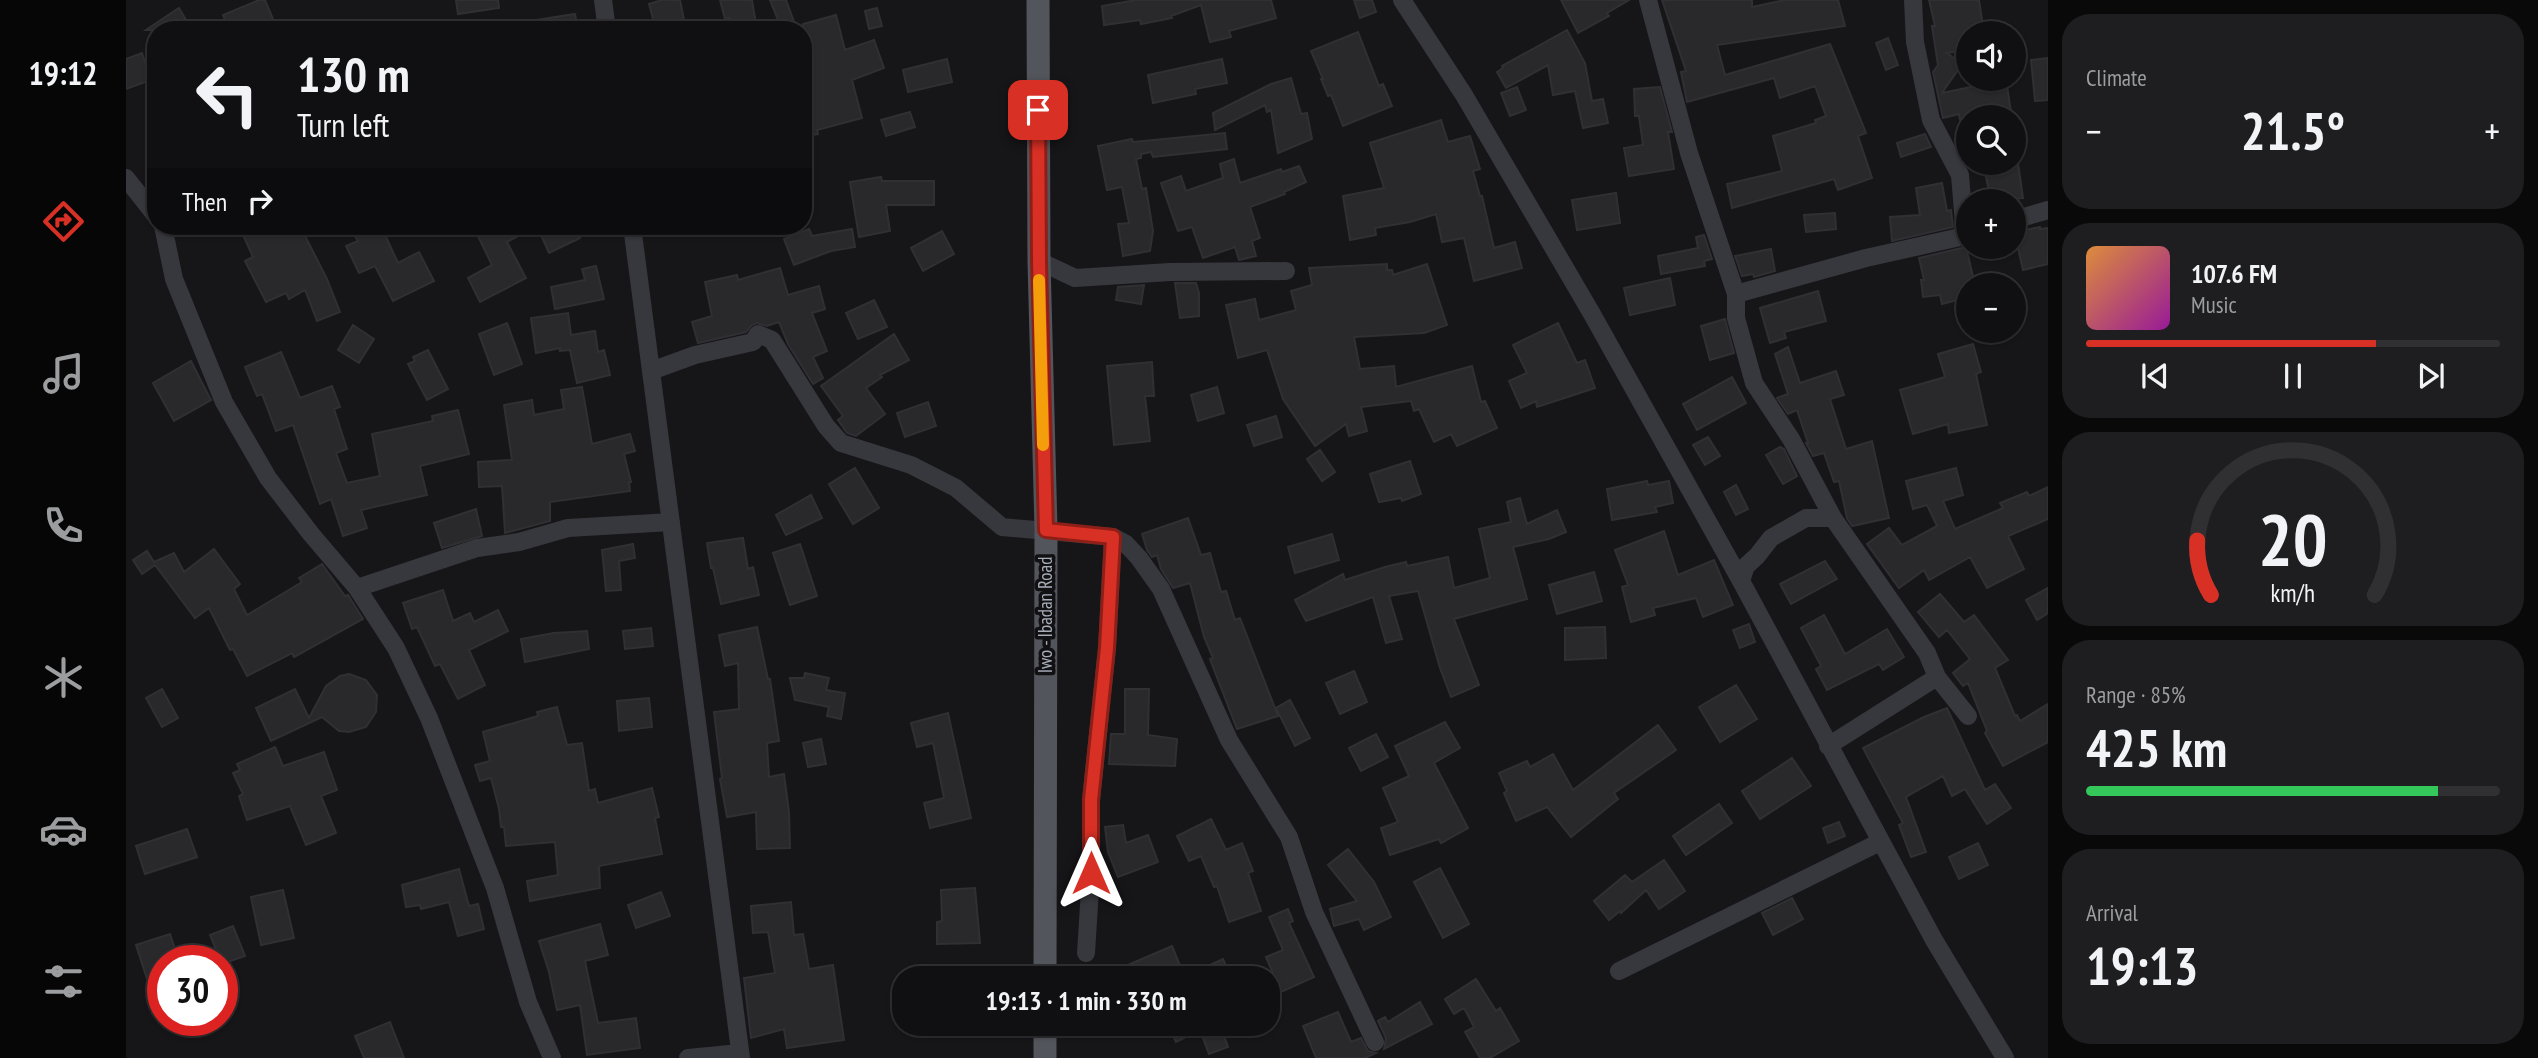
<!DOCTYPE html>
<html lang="en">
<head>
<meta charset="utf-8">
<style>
	body { margin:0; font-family:"PT Sans Narrow",sans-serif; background:#1e1e20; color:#f1f3f6; height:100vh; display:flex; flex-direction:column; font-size:26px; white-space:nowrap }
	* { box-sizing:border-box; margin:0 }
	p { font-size:23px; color:#9c9d9f }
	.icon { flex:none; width:38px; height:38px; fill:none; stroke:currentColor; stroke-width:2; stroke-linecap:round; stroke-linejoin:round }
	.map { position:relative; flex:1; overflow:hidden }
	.sheet { display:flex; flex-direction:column; gap:14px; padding:14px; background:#09090a; width:490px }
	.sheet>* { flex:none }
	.top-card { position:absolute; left:21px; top:21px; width:665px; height:214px; border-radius:28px; box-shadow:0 2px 5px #0004,0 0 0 2px #303032; background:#101012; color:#f1f3f6; overflow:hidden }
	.buttons { position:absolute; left:1830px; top:21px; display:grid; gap:14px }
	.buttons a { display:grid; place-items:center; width:70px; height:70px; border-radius:50%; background:#101012; box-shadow:0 2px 5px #0004,0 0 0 2px #303032; font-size:35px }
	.speed { position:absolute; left:21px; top:945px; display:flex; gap:14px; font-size:35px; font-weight:700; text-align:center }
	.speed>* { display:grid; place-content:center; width:91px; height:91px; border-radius:50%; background:#101012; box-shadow:0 2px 5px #0004,0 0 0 2px #303032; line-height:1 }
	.speed .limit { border:10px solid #d22; background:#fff; color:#111 }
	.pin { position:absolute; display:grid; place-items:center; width:60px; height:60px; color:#fff; margin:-30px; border-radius:14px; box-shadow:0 4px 10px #0006 }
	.me { position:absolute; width:77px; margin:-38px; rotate:0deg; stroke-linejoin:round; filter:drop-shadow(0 0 5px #0008) }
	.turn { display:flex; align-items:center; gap:24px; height:147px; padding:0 35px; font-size:32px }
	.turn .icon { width:91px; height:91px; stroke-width:2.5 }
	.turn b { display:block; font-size:49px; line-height:60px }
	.then { display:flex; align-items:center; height:66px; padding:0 35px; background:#0003; gap:14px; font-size:26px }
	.big { font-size:52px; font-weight:600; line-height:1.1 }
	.sheet .card { flex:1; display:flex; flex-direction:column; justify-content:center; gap:10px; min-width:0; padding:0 24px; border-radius:28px; background:#1e1e20 }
	.sheet .dial { align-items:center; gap:0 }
	.dial svg { height:182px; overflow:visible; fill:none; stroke:#303032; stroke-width:7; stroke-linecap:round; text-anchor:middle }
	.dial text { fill:#f1f3f6; stroke:none }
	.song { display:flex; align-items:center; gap:21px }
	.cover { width:84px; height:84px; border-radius:10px; background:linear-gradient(135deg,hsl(30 70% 55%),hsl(300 70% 35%)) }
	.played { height:7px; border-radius:4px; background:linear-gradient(90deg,#d93025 70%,#303032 70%) }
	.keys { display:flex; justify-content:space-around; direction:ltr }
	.heat { display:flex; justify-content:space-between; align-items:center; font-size:38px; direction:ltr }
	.charge { height:10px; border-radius:5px; background:linear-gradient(90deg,#34c759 85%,#303032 0) }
	.trip { position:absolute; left:766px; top:966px; width:388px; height:70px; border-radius:28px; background:#101012; box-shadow:0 2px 5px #0004,0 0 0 2px #303032; font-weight:600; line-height:70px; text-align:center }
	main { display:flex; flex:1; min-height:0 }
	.tabs { display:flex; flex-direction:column; width:126px; justify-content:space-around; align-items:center; background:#060607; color:#9c9d9f }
	.tabs .icon { width:49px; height:49px }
	.tabs .selected { color:#d93025 }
	.tabs b { font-size:32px; color:#f1f3f6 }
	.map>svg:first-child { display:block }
	.building { fill:#29292c; stroke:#303034; stroke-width:2 }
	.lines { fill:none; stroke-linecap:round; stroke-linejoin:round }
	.minor { stroke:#37383d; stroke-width:18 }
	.major { stroke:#53555c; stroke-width:23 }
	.route-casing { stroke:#8d1f18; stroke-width:18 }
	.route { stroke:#d93025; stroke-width:12 }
	.slow { stroke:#f59e0b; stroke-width:12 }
	.labels { text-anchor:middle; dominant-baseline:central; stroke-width:7; stroke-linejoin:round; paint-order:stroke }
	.street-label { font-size:19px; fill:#a8adb8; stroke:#111113 }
</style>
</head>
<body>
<main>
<nav class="tabs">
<b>19:12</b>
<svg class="icon selected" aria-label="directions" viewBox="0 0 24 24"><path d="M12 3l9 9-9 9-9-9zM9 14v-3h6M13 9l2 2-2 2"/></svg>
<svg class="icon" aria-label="music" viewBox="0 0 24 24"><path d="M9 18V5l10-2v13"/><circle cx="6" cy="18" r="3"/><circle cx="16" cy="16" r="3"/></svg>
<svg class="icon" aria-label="phone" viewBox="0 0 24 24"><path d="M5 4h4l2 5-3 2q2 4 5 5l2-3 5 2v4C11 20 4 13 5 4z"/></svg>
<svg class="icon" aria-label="climate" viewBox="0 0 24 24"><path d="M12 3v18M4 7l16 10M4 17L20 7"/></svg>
<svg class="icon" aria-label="car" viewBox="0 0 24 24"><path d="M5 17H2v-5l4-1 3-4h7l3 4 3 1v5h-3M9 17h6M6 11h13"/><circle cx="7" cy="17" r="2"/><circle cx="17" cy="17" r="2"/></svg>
<svg class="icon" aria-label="filters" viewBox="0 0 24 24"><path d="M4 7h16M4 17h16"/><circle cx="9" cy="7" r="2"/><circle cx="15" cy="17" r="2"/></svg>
</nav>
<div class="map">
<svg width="1922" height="1058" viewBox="0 0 1922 1058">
	<rect width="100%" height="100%" fill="#161618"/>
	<path class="building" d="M133,0H139L149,24L135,30H103L97,15Z
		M330,0H372L373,8L332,14Z
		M536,0H554L560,30H530L523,4Z
		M594,0H626L631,30H606L604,18L599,19Z
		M644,0H660L671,30H656Z
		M1010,0H1145L1150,18L1103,31L1105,37L1084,42L1075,5L1045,16L1046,18L1015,24L1014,20L978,25L976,6Z
		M1228,0H1246L1250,12L1234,18Z
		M1435,0H1503L1481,13L1483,16L1452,33Z
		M1536,0H1626V7L1659,0H1712L1719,26L1591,45L1599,75L1704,44L1740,133L1732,136L1746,178L1712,190L1708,179L1606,208L1601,184L1656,171L1647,136L1690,123L1689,120L1700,116L1689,86L1654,98L1648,78L1561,102L1555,72L1560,71Z
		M1803,0H1853L1858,33H1843V50L1821,53L1836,64L1816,93L1864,83L1863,79H1880L1885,112L1868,115V112L1834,120L1833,114L1817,118L1807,72L1812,65L1806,26H1809Z
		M53,8L66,30H20Z
		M751,8L756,26L743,29L739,11Z
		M449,14L452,30H397V22Z
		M710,15L719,50L748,40L758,68L726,80L736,118L691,130L692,134L677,137V24Z
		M1441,30L1459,63L1466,101L1477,99L1482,123L1457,128L1449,91L1427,95L1422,65L1380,88L1371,72L1377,68L1376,66Z
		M1232,32L1253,86L1257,84L1266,106L1217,126L1205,95L1202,96L1195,79H1197L1185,51Z
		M1762,38L1772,65L1760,70L1750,43Z
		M16,53L25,80L0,89V59Z
		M1922,58V100L1909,101L1905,60Z
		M821,59L826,82L782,92L777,70Z
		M1096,59L1101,83L1069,89L1070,94L1027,103L1022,75Z
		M1165,78L1175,114L1181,113L1186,139L1152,153L1145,110L1141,112L1139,105L1089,130L1087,113L1145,84Z
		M1391,87L1400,110L1384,116L1375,93Z
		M1534,87L1546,132H1542L1548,169L1503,176L1498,148L1517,145L1513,116H1509L1508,89Z
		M784,112L789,127L760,136L755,120Z
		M1315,120L1322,142L1344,136L1354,169L1347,171L1354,196H1356L1368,248L1389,242L1396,268L1348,281L1338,238L1316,242L1310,214L1284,222L1249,228L1250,235L1224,240L1217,196L1258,188L1244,143Z
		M1099,133L1101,149L1027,157L1025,152L1015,154V158L1010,159L1016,189L1020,188L1027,231L1024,251L997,256L992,224L1003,223L996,187L981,190L972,146L1006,139L1007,142Z
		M1799,134L1805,147L1775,157L1771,143Z
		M1108,159L1114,183L1155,169L1156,172L1173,166L1180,182L1158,192L1159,194L1124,207L1134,238L1126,241L1130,256L1113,260L1109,247L1077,258L1066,227L1052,231L1035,183L1055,176L1060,191L1097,178L1094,164Z
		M1857,163H1892L1897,198L1865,201Z
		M755,177L756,181H808V205H760L764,231L733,237L724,182Z
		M1816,183L1821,211L1825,210L1827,227L1766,241L1764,217L1794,215L1790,188Z
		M1490,193L1494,223L1451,230L1446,200Z
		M1709,213L1710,229L1680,232L1678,215Z
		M113,226H174L201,279L214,312L191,321L179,290L163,299L160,293L140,302L119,261L127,257Z
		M223,226H255L272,263L293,252L308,281L267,301L249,266L233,273L220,246L232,241Z
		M347,226H448L454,238L423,253L411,226L381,242L400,278L354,302L342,278L366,265Z
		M1914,227V229L1922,228V264L1897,270L1892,248L1888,249V232Z
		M683,229L686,236L726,229L729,247L705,251L668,265L658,239Z
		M816,231L828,254L797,271L785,248Z
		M1578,235L1586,259L1578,261L1579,266L1535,274L1532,256L1572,248L1570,237Z
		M1840,247L1849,285H1843V297L1816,304L1814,295L1797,297L1795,280H1798L1793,258Z
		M1645,249L1649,271L1628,277L1627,274L1616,276L1609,256Z
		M1261,264V270H1266L1267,275L1301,264L1321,325L1298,333L1228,337L1234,369L1268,366L1270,387L1346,366L1355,402L1359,401L1371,428L1331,446L1325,434L1308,442L1293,409L1288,411L1285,401L1235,407L1241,431L1223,436L1220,424L1189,446L1157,399L1141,350L1112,358L1100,305L1129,299L1133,320L1170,310L1165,291L1186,285L1183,268Z
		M470,266L478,299L429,309L425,287L459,280L456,269Z
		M654,268L662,295L693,286L699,309L686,313L701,351L687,357L697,378L687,384L662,344L653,322L641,326L631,323L626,325L620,332L572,343L566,322L586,316L579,282L611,275L612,280Z
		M1544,278L1549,305L1504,315L1498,288Z
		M1049,283H1070L1073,293V316L1054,318Z
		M1018,285L1015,304L990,300L992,287Z
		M1692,291L1700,321L1658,332L1660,338L1644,343L1634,308Z
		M748,300L761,327L732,339L720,313Z
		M442,313L445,335L469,331L472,352L478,350L484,375L451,383L444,350L434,351V348L410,353L405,318Z
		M1599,319L1608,353L1584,360L1575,326Z
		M381,323L396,364L368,375L353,334Z
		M1432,323L1451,363L1459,360L1469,388L1411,407L1410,401L1395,408L1383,381L1401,373L1387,345Z
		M227,325L248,339L233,363L212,350Z
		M768,334L783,360L754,375L756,377L740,388L759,414L730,436L721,433L712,420L717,416L695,386Z
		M1847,344L1855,372L1850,374L1861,425L1823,433L1822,424L1787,434L1774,390L1819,377L1812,354Z
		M1662,347L1674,383L1710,371L1718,395L1704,399L1720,449L1746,441L1763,518L1726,526L1721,518L1713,481L1708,482L1698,453L1687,456L1680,443H1682L1671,410L1662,414L1651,398L1662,394L1649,354Z
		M302,350L322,389L301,400L282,364L289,361L287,357Z
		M155,352L174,398L206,386L214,407L208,409L221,449L210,453L221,483L254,476L246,434L307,421L306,416L332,410L343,454L294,466L301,495L235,510L241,528L217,536L205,499L194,504L167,425L150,431L136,394L131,396L119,367Z
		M65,361L85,400L48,421L27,383Z
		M1026,362L1028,396H1019L1024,441L988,445L981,366Z
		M1606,377L1620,403L1571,430L1557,404Z
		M456,387L466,444L504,434L509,451L498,454L505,482H503L504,491L424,502V521L379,533L376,486L353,487L352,462L386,460L378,405L406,400L408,415L438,409L435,390Z
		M1091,387L1098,413L1072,421L1065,395Z
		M802,402L810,426L779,437L771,413Z
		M1150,416L1156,437L1128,446L1121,425Z
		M1582,437L1594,456L1579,465L1567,445Z
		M1654,447L1658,449L1671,476L1657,484L1640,455Z
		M1194,450L1209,472L1196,481L1181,459Z
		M1284,461L1295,494L1276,501L1275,498L1253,502L1244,474Z
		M729,468L753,508L727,524L703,484Z
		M1830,468L1837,495L1817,501L1829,529L1877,508L1874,503L1901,492L1903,496L1922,487V519L1882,536L1898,569L1861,588L1844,557L1803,580L1798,570L1773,588L1741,544L1763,528L1776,545L1811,526L1801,505L1787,509L1780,481Z
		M1521,481L1522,485L1543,481L1547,503L1529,507L1531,512L1486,520L1481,489Z
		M1610,485L1622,509L1610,515L1598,492Z
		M685,495L696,518L660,535L650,515Z
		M1394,498L1401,524L1431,510L1440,532L1423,539L1387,547L1401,599L1328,619L1353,685L1325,697L1314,668L1292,591L1263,596L1276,639L1260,643L1247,597L1180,621L1169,600L1217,574L1219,580L1259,567L1280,562L1281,566L1322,557L1328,588L1364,578L1353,529L1385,522L1381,502Z
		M350,509L356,536L316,548L308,523Z
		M1062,518L1075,555L1084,553L1095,592L1100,591L1109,620L1114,618L1152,716L1111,729L1084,659L1087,658L1078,637L1064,583L1047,588L1035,569L1031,555L1026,557L1021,550L1016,534Z
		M1538,531L1552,575L1588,560L1607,605L1577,617L1570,598L1527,608L1529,615L1505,622L1496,587L1502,585L1489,550Z
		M1206,534L1213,560L1169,573L1162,547Z
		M617,538L622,569L627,567L633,595L595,604L587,568H585L581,543Z
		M507,544L509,558L493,561L495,590L480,591L476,550Z
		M674,544L691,596L664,605L647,553Z
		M88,549L114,584L108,589L121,615L176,582L173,578L196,564L219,596L222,595L237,619L168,657L166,653L121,676L107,649L104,650L83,608L69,618L29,565L16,574L7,560L21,551L28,562L48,553L58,572Z
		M1699,561L1711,579L1665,604L1654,584Z
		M1468,572L1476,601L1431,614L1423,585Z
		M1922,588V613L1911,620L1900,600Z
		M317,590L327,621L344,613L348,622L372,610L382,631L343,650L359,685L332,699L314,664L309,666L291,627L286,629L277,603Z
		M1814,594L1838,622L1848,615L1882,660L1869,668L1889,716L1891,715L1894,721L1922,704V742L1877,766L1859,733L1861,731L1842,683L1837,686L1827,673L1844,659L1821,630L1813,637L1792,612Z
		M1698,615L1719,654L1761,629L1778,657L1757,670L1753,664L1701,690L1690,669L1695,666L1675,628Z
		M1623,624L1629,642L1614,648L1607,630Z
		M631,627L642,679H644L653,741L641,743L643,777L658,774L663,812L664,848L631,849L630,812L601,817L594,779L596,778L588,712L613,709L612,663L599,666L593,635Z
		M1479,627L1480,658L1439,660V628Z
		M525,628L527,646L499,649L497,631Z
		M461,631L463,649L399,662L395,639L428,633Z
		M1228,671L1241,702L1214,714L1200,683Z
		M679,673L703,678L700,690L719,693L715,719L701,716L703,707L669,700L664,678H678Z
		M223,674L240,680L251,695L250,712L240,727L223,732L213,731L196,717L145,741L130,708L169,689L183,718L200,686L214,676Z
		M1610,685L1631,719L1594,742L1573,707Z
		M36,689L52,718L36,727L20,698Z
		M999,689H1023L1022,735L1051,739L1049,766L983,764L985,734H999Z
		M523,698L526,727L493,731L491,701Z
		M1164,700L1184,738L1169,746L1150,708Z
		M431,707L441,745L456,743L463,791L469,789L472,803L526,788L533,817L529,818L536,854L473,866L474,888L404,901L401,881L432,875L429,842L380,846L378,827H375L373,809L365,778L354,781L349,765L364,761L357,732L412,716L411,712Z
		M1821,708L1859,790L1869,784L1885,808L1861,824L1839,789L1826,796L1817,776L1780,797L1800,852L1785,857L1773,825L1777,823L1737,748L1798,717Z
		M822,713L845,818L804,828L798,803L818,798L807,743L791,747L785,723Z
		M1319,722L1334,748L1308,763L1342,828L1315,843L1313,839L1264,855L1255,828L1272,822L1257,788L1283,776L1269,746Z
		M1532,725L1550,750L1488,793L1492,799L1445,837L1421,807L1390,821L1378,793L1381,791L1373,773L1401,761L1404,767L1427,754L1447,790Z
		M1250,734L1262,757L1235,771L1223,748Z
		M695,739L700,764L682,767L677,743Z
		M149,747L157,766L198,752L211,790L195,796L210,833L180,845L164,806L121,820L113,796L117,794L107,773L114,770L111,764Z
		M1666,758L1685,786L1634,819L1616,791Z
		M1593,804L1606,823L1560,855L1547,836Z
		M1085,819L1100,850L1116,843L1127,871L1122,873L1135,911L1103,922L1091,886L1088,887L1075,856L1063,861L1051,836Z
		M1713,822L1719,836L1702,843L1697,828Z
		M997,825L1000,843L1022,835L1032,862L992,877L982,852L979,827Z
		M61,829L71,857L19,874L10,846Z
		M1852,843L1862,865L1833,879L1823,857Z
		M1222,849L1248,882L1265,917L1238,930L1233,919L1208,926L1204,909L1231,901L1202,865Z
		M1538,860L1559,891L1533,909L1520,890L1495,913L1494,911L1483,920L1468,901L1499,875L1506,882Z
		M1314,868L1343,924L1317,938L1288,882Z
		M333,869L343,906L352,904L358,929L332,936L323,902L295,909L294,905L280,907L276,885Z
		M849,888L854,943L811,944V922L816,921L815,890Z
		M157,890L168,938L135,945L125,897Z
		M535,892L544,916L510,928L502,905Z
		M1666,898L1677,919L1647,935L1636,913Z
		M665,902L668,935L677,934L683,969L707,965L718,1040L661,1048L658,1029L625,1038L618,978L649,973L642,932L627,933L625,906Z
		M1162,909L1167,921L1163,923L1188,977L1155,992L1140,957L1157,950L1143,917Z
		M474,924L482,955L459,961L472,1023L510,1018L514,1048L461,1055L454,1005L431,1010L423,972L413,941Z
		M107,926L119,956L96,964L84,935Z
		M44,934L53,961H37V977L22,982L10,945Z
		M1046,946L1057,973L1046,978H965V967L1002,965Z
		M1097,959L1105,978H1055Z
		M1350,979L1370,1011L1374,1008L1393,1041L1364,1058H1354L1339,1032L1348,1027L1338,1008L1328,1014L1319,999Z
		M1294,1002L1306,1024L1258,1049L1260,1038L1252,1021L1259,1017L1262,1022Z
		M1212,1012L1225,1042L1235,1038L1242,1051L1250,1053L1239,1058H1190L1177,1026Z
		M264,1022L278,1058H238L229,1036Z
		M1041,1024H1094L1102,1047L1083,1054L1074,1030L1050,1042Z"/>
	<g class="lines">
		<path class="minor" d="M477,0L481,30
			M1276,0L1338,95L1466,314L1615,581L1808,940L1879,1058
			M1522,0L1563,153L1610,294V318L1628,383L1665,439L1707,518L1801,653L1811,677
			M1787,0L1789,42L1805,120L1834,175L1839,236
			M0,178L30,216
			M1888,220L1922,210
			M37,226L48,279L98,402L142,478L185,534L231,588L270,648L303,718L369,888L402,1002L426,1058
			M506,226L615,1058
			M913,261L949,278L1044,272L1160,271
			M1610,294L1740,258L1843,235
			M525,371L569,355L627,342L632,334L646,340L700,426L715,443L785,465L830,488L876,527L987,537L1000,544L1013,558L1035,589L1103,740L1163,837L1188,912L1249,1042
			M1615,581L1620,566L1631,556L1645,538L1680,518H1707
			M231,588L351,548L393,542L442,528L545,522
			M1702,746L1811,677L1842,716
			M960,953L965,873V800L981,648L987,537
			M1493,971L1754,842
			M562,1058L614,1053"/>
		<path class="major" d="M912,0L913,261L920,529L919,978
			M919,1058V1024"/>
	</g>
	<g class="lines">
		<defs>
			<path id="route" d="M912,110L913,261L920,530L987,537L981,648L965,800V873"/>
		</defs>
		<use href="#route" class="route-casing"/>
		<use href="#route" class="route"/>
		<path class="slow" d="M913,280L917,445"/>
	</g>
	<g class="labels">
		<g class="street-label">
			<text transform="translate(919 615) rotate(-90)">Iwo - Ibadan Road</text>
		</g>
	</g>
</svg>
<div class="buttons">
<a><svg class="icon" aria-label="sound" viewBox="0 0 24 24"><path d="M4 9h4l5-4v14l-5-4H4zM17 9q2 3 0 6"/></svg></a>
<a><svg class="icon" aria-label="search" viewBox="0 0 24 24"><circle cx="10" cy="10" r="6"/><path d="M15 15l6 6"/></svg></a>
<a>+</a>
<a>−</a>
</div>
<div class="speed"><div class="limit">30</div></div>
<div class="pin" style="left:912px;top:110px;background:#d93025"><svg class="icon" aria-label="arrive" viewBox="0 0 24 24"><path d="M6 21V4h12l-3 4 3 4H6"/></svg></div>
<svg class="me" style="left:965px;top:873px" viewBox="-20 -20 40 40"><path d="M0-17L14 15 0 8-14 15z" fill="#d93025" stroke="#fff" stroke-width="4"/></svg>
<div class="trip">19:13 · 1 min · 330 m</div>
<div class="top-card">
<div class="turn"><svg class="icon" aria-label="left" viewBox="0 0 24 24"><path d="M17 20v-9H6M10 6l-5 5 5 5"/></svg><div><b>130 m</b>Turn left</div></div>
<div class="then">Then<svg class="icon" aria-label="right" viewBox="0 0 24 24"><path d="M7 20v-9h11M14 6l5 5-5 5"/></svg></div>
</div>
</div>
<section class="sheet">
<div class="card"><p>Climate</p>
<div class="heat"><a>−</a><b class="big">21.5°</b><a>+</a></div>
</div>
<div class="card">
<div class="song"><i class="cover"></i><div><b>107.6 FM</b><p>Music</p></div></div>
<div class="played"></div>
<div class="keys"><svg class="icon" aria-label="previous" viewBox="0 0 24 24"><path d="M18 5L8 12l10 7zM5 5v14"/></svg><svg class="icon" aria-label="pause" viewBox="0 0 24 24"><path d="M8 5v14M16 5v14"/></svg><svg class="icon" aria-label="next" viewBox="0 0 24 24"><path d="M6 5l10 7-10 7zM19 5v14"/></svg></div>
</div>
<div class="card dial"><svg viewBox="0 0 100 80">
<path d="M14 69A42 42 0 1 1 86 69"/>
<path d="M14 69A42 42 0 0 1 8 45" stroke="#d93025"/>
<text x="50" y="56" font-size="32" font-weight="700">20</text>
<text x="50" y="72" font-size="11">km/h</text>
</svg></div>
<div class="card"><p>Range · 85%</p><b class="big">425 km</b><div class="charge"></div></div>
<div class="card"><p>Arrival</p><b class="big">19:13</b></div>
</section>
</main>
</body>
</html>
